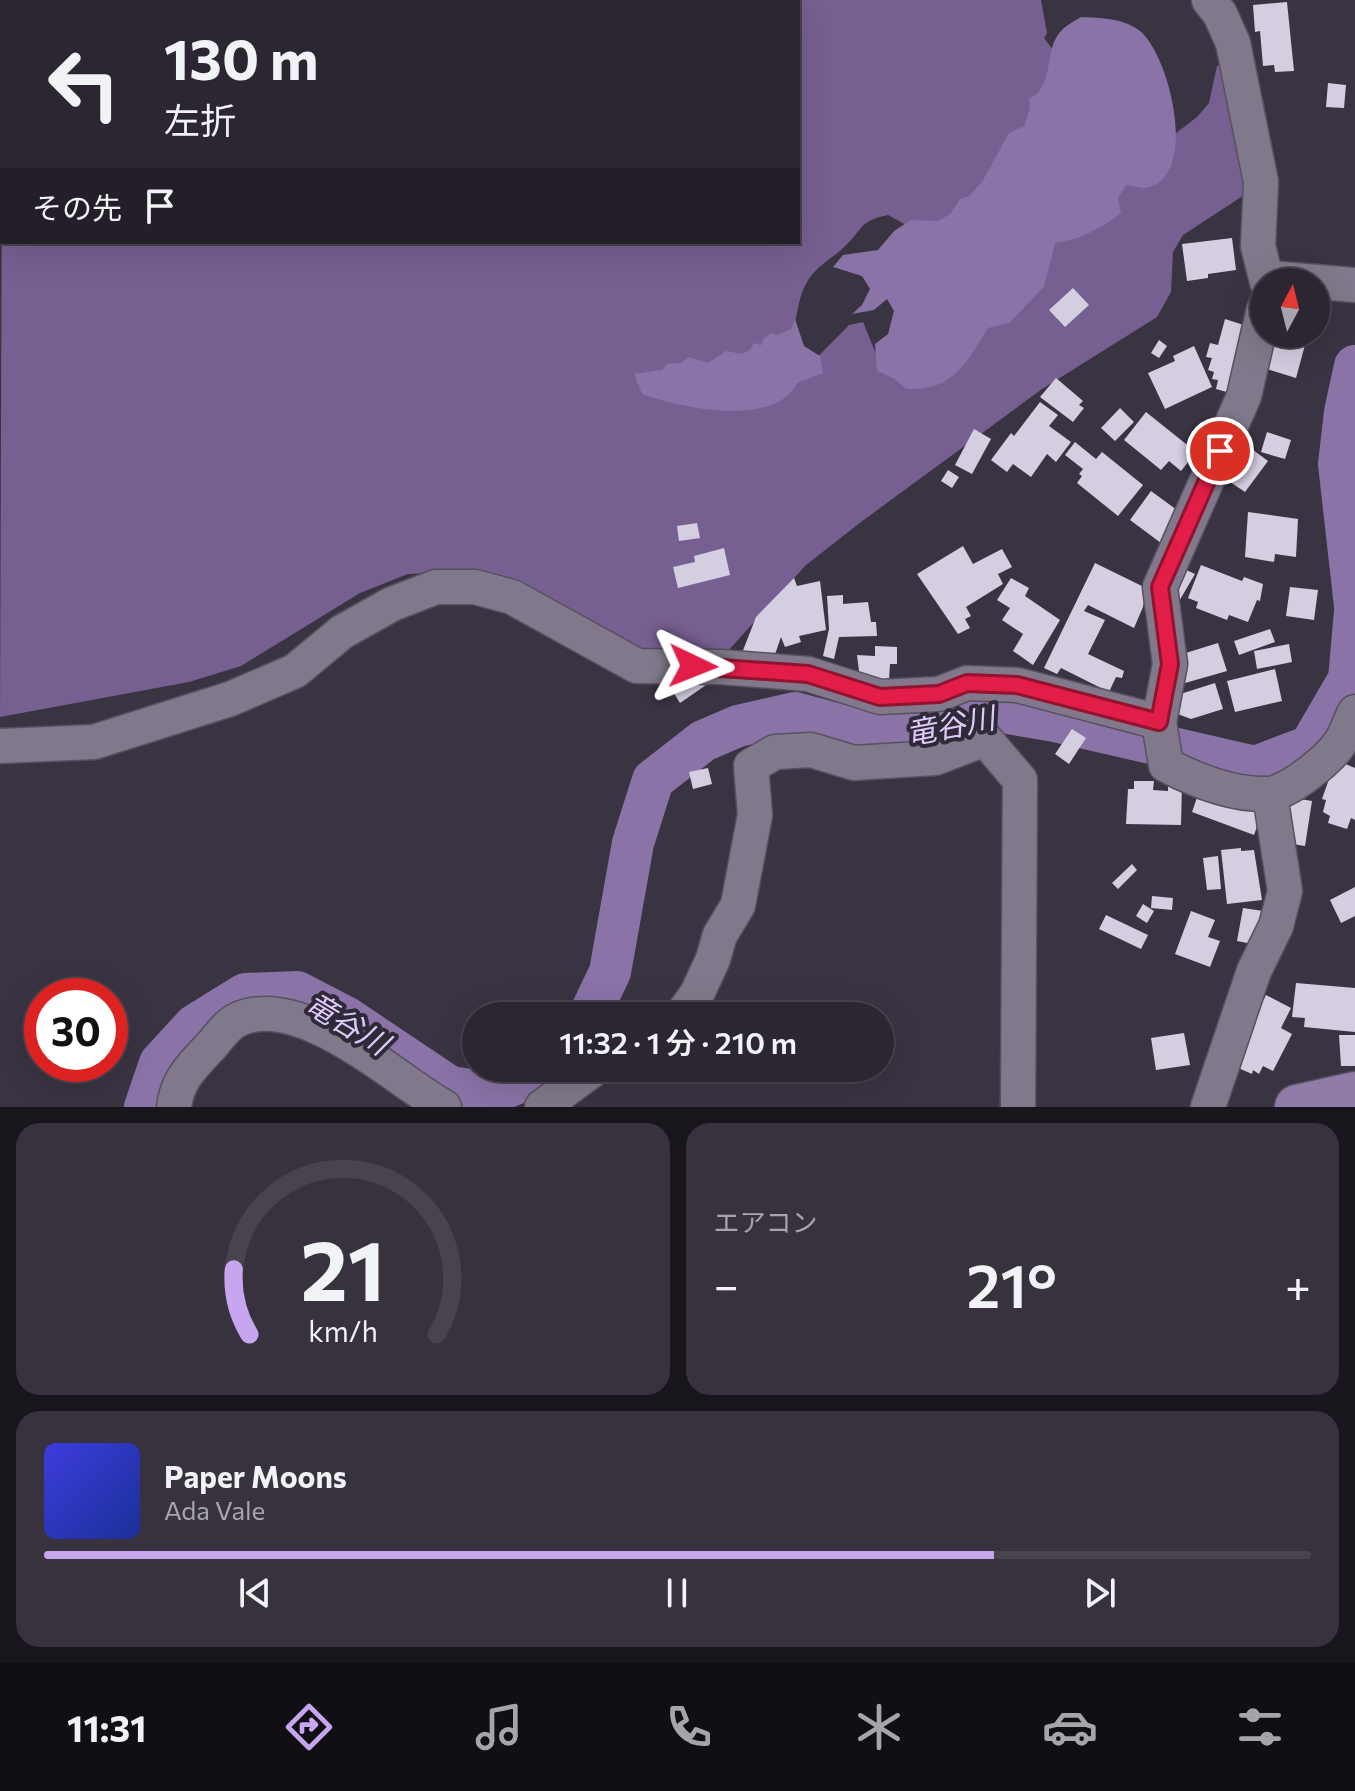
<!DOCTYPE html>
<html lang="ja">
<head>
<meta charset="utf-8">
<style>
	body { margin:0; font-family:Commissioner,"Noto Sans JP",sans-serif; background:#38323e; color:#f1f3f6; height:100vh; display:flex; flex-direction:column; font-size:30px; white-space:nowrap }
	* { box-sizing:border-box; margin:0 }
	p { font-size:26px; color:#a6a5ac }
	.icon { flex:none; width:44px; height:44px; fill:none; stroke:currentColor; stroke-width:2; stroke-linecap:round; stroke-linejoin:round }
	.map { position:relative; height:1107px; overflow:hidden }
	.panel { display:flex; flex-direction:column; gap:16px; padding:16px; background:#18151c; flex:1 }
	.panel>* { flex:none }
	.hud { position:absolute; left:0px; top:0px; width:800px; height:244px; box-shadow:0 8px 32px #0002,0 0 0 2px #48434d; background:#2c2632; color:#f1f3f6; overflow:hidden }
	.needle { width:52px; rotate:7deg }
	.controls { position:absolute; left:1250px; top:268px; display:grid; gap:16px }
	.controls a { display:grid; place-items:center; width:80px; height:80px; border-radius:50%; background:#2c2632; box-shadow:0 8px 32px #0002,0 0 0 2px #48434d; font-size:40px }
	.speed { position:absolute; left:24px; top:978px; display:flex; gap:16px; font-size:40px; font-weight:700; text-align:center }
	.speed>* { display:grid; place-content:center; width:104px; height:104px; border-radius:50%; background:#2c2632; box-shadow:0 8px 32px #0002,0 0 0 2px #48434d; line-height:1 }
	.speed .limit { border:12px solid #d22; background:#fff; color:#111 }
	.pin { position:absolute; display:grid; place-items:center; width:68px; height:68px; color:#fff; margin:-34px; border:4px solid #fff; border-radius:50%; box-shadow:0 2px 8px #0007 }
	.me { position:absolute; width:88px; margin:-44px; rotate:92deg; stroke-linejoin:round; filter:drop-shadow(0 0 6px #0008) }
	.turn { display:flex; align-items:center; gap:28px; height:168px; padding:0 32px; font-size:36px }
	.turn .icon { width:104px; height:104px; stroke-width:2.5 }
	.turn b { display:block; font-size:56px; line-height:68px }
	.then { display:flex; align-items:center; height:76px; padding:0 32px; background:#0003; gap:16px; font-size:30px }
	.big { font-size:60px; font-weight:600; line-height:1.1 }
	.panel .card { flex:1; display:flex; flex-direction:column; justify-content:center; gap:12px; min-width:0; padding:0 28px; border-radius:24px; background:#38323e }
	.panel .dial { align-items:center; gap:0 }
	.dial svg { height:208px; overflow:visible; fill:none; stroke:#48434d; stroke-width:7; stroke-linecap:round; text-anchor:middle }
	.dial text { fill:#f1f3f6; stroke:none }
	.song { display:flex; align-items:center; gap:24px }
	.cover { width:96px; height:96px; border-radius:12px; background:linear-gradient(135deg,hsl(240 70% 55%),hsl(230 70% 35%)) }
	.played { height:8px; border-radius:4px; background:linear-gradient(90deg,#c7a6ef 75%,#48434d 75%) }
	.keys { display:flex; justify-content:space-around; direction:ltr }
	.heat { display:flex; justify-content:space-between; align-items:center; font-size:44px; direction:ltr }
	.panel .tiles { flex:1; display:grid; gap:16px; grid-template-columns:1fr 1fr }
	.card:last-child { grid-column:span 2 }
	.trip { position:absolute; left:462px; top:1002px; width:432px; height:80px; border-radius:40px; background:#2c2632; box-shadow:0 8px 32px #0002,0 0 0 2px #48434d; font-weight:600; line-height:80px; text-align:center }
	.tab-bar { display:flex; height:128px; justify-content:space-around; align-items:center; background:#120f14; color:#a6a5ac }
	.tab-bar .icon { width:56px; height:56px }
	.tab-bar .selected { color:#c7a6ef }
	.tab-bar b { font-size:36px; color:#f1f3f6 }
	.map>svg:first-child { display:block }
	.forest { fill:#765f91 }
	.water { fill:#8a73a7 }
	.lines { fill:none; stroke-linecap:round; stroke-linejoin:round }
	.river { stroke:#8a73a7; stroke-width:42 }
	.building { fill:#d5cde0 }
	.minor-casing { stroke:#57515f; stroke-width:37 }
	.major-casing { stroke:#57515f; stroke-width:47 }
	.path { stroke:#847e8b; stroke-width:4; stroke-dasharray:2 6; stroke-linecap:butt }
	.minor { stroke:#81798b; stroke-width:34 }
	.major { stroke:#907ba9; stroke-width:44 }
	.route-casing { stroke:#92132f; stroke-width:20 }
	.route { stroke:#e11d48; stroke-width:14 }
	.labels { text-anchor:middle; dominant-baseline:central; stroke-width:8; stroke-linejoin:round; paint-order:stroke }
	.water-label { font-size:30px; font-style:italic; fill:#dfcbfa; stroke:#2f2938 }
</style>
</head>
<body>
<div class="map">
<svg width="1355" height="1107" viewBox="0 0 1355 1107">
	<rect width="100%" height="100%" fill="#3a3342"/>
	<path class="forest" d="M454,0H1041L1047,33L1044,38L1059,58L1039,119L980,203L928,237L888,215C858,221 864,229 844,247C832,259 816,266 807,282C793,306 792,358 788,387L849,325L863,322L881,366L1046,232L1197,117L1209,103L1217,66L1227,61L1252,190L1183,235L1173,252L1171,292L1157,317L1042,389L861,522L806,565L726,653H648L458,572L408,574L360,593L241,666L189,682L0,717L2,134V242H798V2Z"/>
	<path class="water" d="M1081,17C1100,18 1124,18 1140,31C1170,55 1201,181 1144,188C1139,188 1131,185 1126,185L1118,198L1121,213C1102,228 1078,241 1055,243L1044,287L1009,323L988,328C966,364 953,391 906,389L895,379L877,371L875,344L888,334L894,311L887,299L874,310L852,314L862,305L870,289L862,276L833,267L843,255L878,250L894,231L911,220L938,221L950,214L960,199L969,196L982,182L1009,133L1024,126L1030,108L1029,99C1053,87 1045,58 1056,38C1062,27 1071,23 1081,17Z
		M795,319L804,346L820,356L823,373L797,383C776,428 680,408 642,394L634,374L662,370L667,364L681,363L688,357L708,363L726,351L742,354L750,350L754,343L762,345L764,338L772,333L777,335L791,329Z"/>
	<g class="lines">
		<path class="river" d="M1355,366L1345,412L1339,464L1355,606
			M589,1016L610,972L633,843L653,780L703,741L738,726L795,713L880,736L929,733L1002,712L1055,721L1255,767L1310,746L1349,679L1355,611
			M145,1107L160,1063L195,1025L245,994L297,992L347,1018L450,1087L493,1093L534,1076L543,1068"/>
	</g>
	<path class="building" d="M1287,2L1294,71L1275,72L1274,65L1263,66L1260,31L1255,32L1253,5Z
		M1328,83L1346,85L1344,108L1326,107Z
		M1232,238L1236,270L1208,274V278L1187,281L1182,244Z
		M1073,288L1089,305L1065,327L1049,310Z
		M1225,319L1250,327L1230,393L1216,389L1218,380L1212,379L1214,372L1208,370L1212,358L1206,357L1210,343L1218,345Z
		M1277,334H1308L1296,378L1267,369Z
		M1159,340L1167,346L1159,358L1151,353Z
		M1194,346L1212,387L1165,409L1148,373L1175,361L1173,356Z
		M1056,378L1083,401L1079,405L1084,408L1073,422L1040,397Z
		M1040,402L1058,415L1049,426L1071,442L1056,462L1047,454L1031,477L1013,464L1007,472L991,460L1011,433L1014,436Z
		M1120,408L1134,422L1115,441L1101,428Z
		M1146,412L1196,452L1181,471L1169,461L1161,470L1124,440Z
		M974,429L991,439L972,474L955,465Z
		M1267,432L1291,440L1285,459L1261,452Z
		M1241,441L1268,461L1245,492L1221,476Z
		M1075,442L1096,459L1102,452L1143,485L1118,516L1077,483L1082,476L1079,474L1083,469L1065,455Z
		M948,470L959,477L952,488L941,481Z
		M1151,491L1177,510L1170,521L1175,525L1161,543L1130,520Z
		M1248,512L1298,519L1296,557L1275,554L1274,562L1245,557Z
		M697,523L700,538L679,541L677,526Z
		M963,546L973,564L1002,549L1012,567L998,574L1003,584L966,607L971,616L965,619L970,628L958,634L917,574Z
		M724,548L730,575L678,588L673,567L695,562L694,556Z
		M1095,563L1146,588L1143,607L1134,628L1088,605L1084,611L1105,620L1088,654L1124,671L1122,678L1116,677L1109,692L1061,668L1057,674L1044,668Z
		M1201,565L1242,581L1244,577L1263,584L1260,601L1257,600L1248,622L1229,615L1227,620L1196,608L1198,602L1188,598Z
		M1180,567L1195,574L1178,603L1166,599Z
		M794,578L797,586L820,581L826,630L799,636L801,642L785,647L781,637L772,663L742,653L756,617Z
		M1011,578L1029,588L1025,596L1060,620L1033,665L1013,651L1023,634L1002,620L1010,608L997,600Z
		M1290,587L1318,590L1314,620L1286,616Z
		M843,595V604L868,602L871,622H876L877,636L839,637L834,659L823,656L829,629L827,596Z
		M1270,629L1275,642L1239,655L1234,641Z
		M1218,643L1227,671L1185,683L1176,656Z
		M1289,644L1292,662L1257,669L1254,651Z
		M875,646L897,647V664H890L889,680L860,679L857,655L875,656Z
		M698,669L709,683L680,703L670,687Z
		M1275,669L1282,701L1235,712L1227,681Z
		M1215,683L1223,709L1191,719L1175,713L1177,695Z
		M1072,729L1086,738L1069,764L1055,754Z
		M1331,758L1355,768V820L1351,818L1347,829L1328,823L1330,816L1323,812L1326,800L1322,799L1330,776Z
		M708,768L712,784L693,789L689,772Z
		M1134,781H1154L1153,790L1168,791V783L1182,784L1181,825L1126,824L1128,789H1134Z
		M1201,786L1262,813L1254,835L1192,812Z
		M1288,797L1312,801L1305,846L1286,843Z
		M1241,848V851L1254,850L1262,900L1227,904L1221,850Z
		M1218,856L1221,889L1207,890L1203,858Z
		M1132,864L1137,870L1118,889L1112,883Z
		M1355,887V916L1341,923L1330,900Z
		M1152,896L1173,898L1172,910L1151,908Z
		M1143,904L1154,911L1147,923L1136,916Z
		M1243,908L1263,911L1257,945L1237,941Z
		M1191,911L1215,920L1208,937L1220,941L1210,967L1175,954Z
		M1106,915L1148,935L1141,949L1099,929Z
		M1296,983L1355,988V1032L1304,1027L1305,1018L1292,1017Z
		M1266,995L1291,1008L1281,1028L1292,1034L1273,1071L1263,1066L1259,1074L1253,1070L1252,1074L1236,1067L1251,1037L1241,1032L1259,996L1264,999Z
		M1184,1033L1190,1065L1156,1070L1151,1038Z
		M1339,1035H1355V1066H1341Z"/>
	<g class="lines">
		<defs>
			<path id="minor" d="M1209,0L1220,14L1233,43L1261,182L1258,246L1267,282
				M58,2L61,0
				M0,112L2,109
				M1268,278L1355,285
				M1264,309L1244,396L1160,587L1170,664L1159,722L1166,765C1197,781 1232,795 1267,794C1288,794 1331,758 1342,740C1347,732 1350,721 1355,712
				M0,746L94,742L230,699L295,671L342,632L392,604L436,587H475L512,597L637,666L721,667L808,674L880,697L939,694L967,683L1017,685L1159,722
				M681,1016L697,994L713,959L720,935L738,905L755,815L751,766L775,752L811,750L854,763L935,758L985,739L1020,780L1018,1107
				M174,1107C177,1080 192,1066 211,1046C218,1038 227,1025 237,1020C299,990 392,1077 444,1107
				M542,1107L595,1068
				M1208,1107L1254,971L1276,926L1285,891L1270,795"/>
			<path id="major" d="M1297,1107L1355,1094"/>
		</defs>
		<use href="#minor" class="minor-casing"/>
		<use href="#major" class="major-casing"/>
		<path class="path" d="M0,28H2"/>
		<use href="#minor" class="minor"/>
		<use href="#major" class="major"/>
	</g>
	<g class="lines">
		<defs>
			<path id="route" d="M693,666L808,674L880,697L939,694L967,683L1017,685L1159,722L1170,664L1160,587L1220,451"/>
		</defs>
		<use href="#route" class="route-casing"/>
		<use href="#route" class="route"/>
	</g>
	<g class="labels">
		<g class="water-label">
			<text transform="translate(950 724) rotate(-11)">竜谷川</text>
			<text transform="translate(348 1022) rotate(31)">竜谷川</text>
		</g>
	</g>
</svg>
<div class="controls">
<a><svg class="needle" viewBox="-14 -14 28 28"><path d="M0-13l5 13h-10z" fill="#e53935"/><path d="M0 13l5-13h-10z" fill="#a6a5ac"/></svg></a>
</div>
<div class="speed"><div class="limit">30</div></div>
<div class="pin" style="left:1220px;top:451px;background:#d93025"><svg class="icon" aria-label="arrive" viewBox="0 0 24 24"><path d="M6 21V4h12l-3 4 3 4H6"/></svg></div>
<svg class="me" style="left:693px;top:666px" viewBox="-20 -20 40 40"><path d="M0-17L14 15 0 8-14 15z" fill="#e11d48" stroke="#fff" stroke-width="4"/></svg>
<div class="trip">11:32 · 1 分 · 210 m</div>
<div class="hud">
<div class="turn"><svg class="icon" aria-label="left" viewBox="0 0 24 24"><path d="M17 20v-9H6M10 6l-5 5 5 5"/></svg><div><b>130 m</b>左折</div></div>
<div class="then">その先<svg class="icon" aria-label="arrive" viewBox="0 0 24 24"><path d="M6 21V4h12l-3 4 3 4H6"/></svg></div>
</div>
</div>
<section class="panel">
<div class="tiles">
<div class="card dial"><svg viewBox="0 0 100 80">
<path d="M14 69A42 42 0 1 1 86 69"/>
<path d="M14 69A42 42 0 0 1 8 44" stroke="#c7a6ef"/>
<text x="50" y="56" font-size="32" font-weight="700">21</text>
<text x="50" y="72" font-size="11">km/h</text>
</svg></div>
<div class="card"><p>エアコン</p>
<div class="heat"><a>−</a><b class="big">21°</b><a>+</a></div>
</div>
<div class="card">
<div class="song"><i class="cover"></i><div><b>Paper Moons</b><p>Ada Vale</p></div></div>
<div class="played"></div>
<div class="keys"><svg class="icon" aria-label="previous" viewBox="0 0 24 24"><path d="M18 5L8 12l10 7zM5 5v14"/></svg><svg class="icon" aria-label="pause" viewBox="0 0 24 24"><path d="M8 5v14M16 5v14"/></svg><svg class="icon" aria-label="next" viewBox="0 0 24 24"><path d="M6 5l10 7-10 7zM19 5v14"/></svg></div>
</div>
</div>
</section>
<nav class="tab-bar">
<b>11:31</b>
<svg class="icon selected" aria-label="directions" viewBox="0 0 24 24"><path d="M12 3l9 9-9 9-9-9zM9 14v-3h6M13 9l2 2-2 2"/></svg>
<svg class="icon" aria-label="music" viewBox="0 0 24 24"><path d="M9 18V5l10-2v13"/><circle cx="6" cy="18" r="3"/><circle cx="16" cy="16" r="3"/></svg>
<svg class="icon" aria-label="phone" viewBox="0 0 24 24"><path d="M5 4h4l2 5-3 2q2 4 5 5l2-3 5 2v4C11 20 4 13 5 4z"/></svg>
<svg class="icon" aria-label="climate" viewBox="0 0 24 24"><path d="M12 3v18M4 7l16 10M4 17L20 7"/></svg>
<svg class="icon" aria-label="car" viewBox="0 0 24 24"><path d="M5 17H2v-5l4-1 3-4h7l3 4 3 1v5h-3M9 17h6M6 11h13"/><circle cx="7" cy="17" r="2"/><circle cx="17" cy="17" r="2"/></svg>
<svg class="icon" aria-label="filters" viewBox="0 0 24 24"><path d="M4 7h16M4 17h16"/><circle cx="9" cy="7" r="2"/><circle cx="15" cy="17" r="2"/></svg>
</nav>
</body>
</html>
